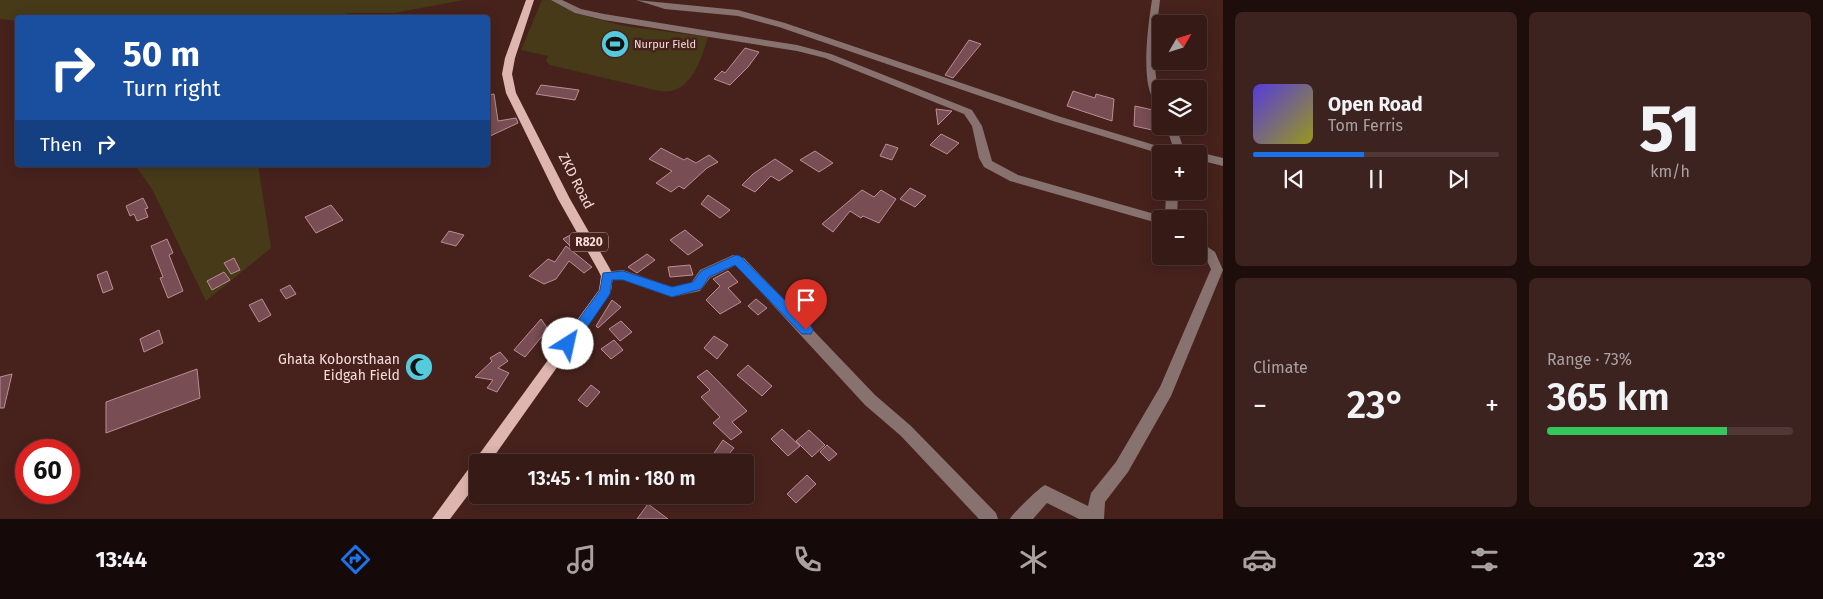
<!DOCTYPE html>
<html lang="en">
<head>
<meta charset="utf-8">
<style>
	body { margin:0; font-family:"Fira Sans",sans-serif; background:#3d231f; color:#f1f3f6; height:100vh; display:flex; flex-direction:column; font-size:19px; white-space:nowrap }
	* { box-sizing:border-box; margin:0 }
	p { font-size:16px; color:#aaa1a1 }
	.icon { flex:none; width:28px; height:28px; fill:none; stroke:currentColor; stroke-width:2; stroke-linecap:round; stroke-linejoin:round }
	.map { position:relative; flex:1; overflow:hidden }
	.drawer { display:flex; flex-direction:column; gap:12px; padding:12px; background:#1d0e0c; width:600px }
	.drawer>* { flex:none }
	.top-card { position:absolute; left:15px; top:15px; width:475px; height:152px; border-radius:5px; box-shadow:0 2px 12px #0003,0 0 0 1px #4f3835; background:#1a4fa0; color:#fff; overflow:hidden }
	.needle { width:32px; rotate:51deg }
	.buttons { position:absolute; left:1152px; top:15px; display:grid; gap:10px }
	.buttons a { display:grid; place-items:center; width:55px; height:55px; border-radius:5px; background:#351a16; box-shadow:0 2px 12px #0003,0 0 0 1px #4f3835; font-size:25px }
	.speed { position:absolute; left:15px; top:439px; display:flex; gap:10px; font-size:25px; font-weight:700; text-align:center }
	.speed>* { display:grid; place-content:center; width:65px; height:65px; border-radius:50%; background:#351a16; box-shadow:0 2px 12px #0003,0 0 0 1px #4f3835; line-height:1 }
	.speed .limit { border:8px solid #d22; background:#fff; color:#111 }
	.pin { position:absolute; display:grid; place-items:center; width:42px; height:42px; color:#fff; margin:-51px -21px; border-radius:50% 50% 50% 0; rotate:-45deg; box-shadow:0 0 5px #0007 }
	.pin .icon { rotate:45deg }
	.me { position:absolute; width:55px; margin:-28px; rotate:35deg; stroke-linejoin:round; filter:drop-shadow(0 0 4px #0008) }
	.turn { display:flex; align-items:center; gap:18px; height:105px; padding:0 25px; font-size:22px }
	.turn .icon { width:65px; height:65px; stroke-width:2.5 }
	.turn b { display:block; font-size:35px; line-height:42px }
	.then { display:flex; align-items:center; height:48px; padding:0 25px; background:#0003; gap:10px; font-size:19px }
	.big { font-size:38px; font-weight:600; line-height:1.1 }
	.drawer .widget { flex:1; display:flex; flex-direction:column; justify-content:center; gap:8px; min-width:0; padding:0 18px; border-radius:8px; background:#3d231f }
	.drawer .dial { align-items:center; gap:0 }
	.dial b { font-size:65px; line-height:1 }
	.song { display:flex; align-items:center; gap:15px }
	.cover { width:60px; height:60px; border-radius:8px; background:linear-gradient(135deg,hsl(250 70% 55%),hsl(60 70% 35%)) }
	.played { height:5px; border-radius:2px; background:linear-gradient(90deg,#1a73e8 45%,#4f3835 45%) }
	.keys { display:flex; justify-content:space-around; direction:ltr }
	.heat { display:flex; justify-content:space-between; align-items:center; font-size:28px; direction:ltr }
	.charge { height:8px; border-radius:4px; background:linear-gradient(90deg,#34c759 73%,#4f3835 0) }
	.drawer .tiles { flex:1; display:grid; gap:12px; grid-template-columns:repeat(2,1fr) }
	.trip { position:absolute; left:469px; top:454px; width:285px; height:50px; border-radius:5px; background:#351a16; box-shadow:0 2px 12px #0003,0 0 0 1px #4f3835; font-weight:600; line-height:50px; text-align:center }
	.tabs { display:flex; height:80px; justify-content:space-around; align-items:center; background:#150a09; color:#aaa1a1 }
	.tabs .icon { width:35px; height:35px }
	.tabs .selected { color:#1a73e8 }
	.tabs b { font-size:22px; color:#f1f3f6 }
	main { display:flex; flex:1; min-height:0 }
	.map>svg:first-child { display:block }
	.green { fill:#463a19 }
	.building { fill:#784d54; stroke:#bc8d94 }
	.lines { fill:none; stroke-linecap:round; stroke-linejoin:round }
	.minor { fill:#87726f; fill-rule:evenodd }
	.major { fill:#dfb6af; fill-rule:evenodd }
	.route { fill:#1a73e8; stroke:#114b97 }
	.labels { text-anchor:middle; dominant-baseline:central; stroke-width:5; stroke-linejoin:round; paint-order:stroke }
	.far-poi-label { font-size:11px; fill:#f5dcd8; stroke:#47221d; text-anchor:start }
	.shield { fill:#47221d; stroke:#c1a4a0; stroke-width:1 }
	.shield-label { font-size:12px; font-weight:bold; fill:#f5dcd8 }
	.street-label { font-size:14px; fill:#f5dcd8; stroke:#47221d }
	.poi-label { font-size:14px; fill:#f5dcd8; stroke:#47221d; text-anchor:end }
</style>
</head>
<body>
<main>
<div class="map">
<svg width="1223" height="519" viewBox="0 0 1223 519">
	<rect width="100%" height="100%" fill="#47221d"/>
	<path class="green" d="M0,0H464L394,13H347L341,18H18L17,21L0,19Z
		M542,0H551L578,14L624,26L708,37C702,56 694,86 671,91C666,92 660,91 655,90L550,65L546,61L548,56L521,50Z
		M135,165H258L271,248L206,301L152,189Z"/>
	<path class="building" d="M969,40L981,44L953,78L945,75Z
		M745,48L759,52L748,67L730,85L714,79L722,71L725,73Z
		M541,85L579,90L575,100L536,94Z
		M1073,91L1095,98L1096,94L1114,99L1112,121L1067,106Z
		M494,94L498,121L516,118L518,123L488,137V95Z
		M1135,106L1153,110L1157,131L1134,126Z
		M936,109L952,111L938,125Z
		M941,134L959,143L947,154L930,145Z
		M886,144L898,148L892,160L880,156Z
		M661,148L684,160L687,158L696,163L709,155L718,162L707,168L684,189L679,186L671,192L656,183L672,171L649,159Z
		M815,151L833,163L819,172L800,160Z
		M775,159L793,171L779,181L771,176L755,192L742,185L753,174Z
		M910,188L926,196L915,207L900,199Z
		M862,190L874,197L881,190L896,199L879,223L863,216L861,218L850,211L833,232L822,224Z
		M708,195L730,210L720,218L701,204Z
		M143,198L148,208L145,209L148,217L137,221L134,214L130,216L126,206Z
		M331,205L343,220L316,233L305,217Z
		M685,230L703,245L688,255L670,240Z
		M449,231L464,235L456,246L441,242Z
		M574,233L580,241L571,247L563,239Z
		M167,239L173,253L169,255L183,291L168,298L160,278L163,277L151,246Z
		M566,246L592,267L584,273L569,261L556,279L544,284L529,276L548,259L555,262Z
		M647,254L655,260L637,273L628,267Z
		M234,258L240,270L231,274L224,263Z
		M690,265L693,275L670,277L668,267Z
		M107,271L113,289L103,293L97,275Z
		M728,271L738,282L728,288L741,302L720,314L706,300L720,286L713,279Z
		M224,272L230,280L212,290L207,281Z
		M290,285L296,294L286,299L280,290Z
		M262,299L271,315L259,322L249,305Z
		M756,299L767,308L758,315L748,306Z
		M612,300L621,307L598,328L596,326Z
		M541,319L548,329L525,357L514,350Z
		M621,321L632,332L620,341L609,329Z
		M159,330L163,343L144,352L140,339Z
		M714,336L728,345L717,359L704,348Z
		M614,340L623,350L611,359L601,349Z
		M500,352L508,361L498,368L509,373L497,392L487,388L493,380L475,377L492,361L490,358Z
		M748,365L772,386L762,396L737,375Z
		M197,369L200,398L106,433V402Z
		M707,370L747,411L732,422L742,432L731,440L713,423L720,417L701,397L710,390L697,377Z
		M12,374L4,408H0V377Z
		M591,385L600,392L587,407L578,400Z
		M782,429L800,446L788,456L771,439Z
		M809,430L825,445L812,457L796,441Z
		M723,440L734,448L722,462L712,456Z
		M827,445L837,454L829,461L820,452Z
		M807,475L816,484L796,503L787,494Z
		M648,504L668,519H637Z"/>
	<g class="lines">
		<path class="minor" d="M551,0H562L581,9L604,14L797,45L831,54L972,110L982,126L992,161L1018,175L1165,217L1166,191H1178L1177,219H1161V224L1010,181L984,167L979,158L972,126L964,114L825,58L797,51L604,20L575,13Z
			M636,0L738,10L785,23L1061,117L1171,150L1172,144L1166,126H1176L1182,144L1181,154H1161L1053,121L779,27L738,16L665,9Z
			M1152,0H1160C1157,27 1152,56 1157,83C1158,92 1162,95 1161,105C1137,98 1149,19 1152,0Z
			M1199,152L1223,158V166L1199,160V154H1195Z
			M1199,241L1215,252L1223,270L1171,396L1128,472L1105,502L1104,519H1079L1047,503L1033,519H1010C1011,515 1040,487 1045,485L1088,506L1091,493L1116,462L1160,387L1211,269L1206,259L1199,252Z
			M733,255L744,258L875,395L911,426L996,513L998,519H979L901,436L865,405L736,265L710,278L700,291L672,297L623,280H602L601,276L602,272L623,270L672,287L691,283L700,270Z"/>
		<path class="major" d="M526,0H534L515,58L512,74L516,93L570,199L610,269L613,276L611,291L490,462H478V482L450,519H432L599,290L601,276L598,270L558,199L506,93L502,74L505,58Z"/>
	</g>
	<path class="route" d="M736,255L740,256L811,326L813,330L811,334H802L735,265L709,277L701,289L672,297L623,280H612L610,294L573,348H564L562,344L564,340L600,290L603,273L623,271L672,287L693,282L701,271Z"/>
	<defs>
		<symbol id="stadium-disc" viewBox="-11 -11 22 22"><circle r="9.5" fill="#54cadd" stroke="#47221d"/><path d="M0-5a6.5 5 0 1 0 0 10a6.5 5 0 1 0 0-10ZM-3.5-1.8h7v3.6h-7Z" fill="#111"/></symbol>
		<symbol id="mosque-disc" viewBox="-11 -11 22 22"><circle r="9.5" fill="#54cadd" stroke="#47221d"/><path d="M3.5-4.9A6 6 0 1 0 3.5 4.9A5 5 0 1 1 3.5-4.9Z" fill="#111"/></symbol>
	</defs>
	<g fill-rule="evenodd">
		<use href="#stadium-disc" x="599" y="28" width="32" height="32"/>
		<use href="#mosque-disc" x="403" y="351" width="32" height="32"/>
	</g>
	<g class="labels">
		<g class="far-poi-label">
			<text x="634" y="44">Nurpur Field</text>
		</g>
		<rect class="shield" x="570" y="232.5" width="38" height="19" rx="4"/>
		<g class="shield-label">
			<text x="589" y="242">R820</text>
		</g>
		<g class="street-label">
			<text transform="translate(576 181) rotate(63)">ZKD Road</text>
		</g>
		<g class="poi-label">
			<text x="400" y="359">Ghata Koborsthaan<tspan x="400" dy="16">Eidgah Field</tspan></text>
		</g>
	</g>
</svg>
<div class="buttons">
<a><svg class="needle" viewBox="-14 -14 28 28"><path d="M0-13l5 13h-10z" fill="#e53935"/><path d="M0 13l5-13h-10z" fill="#aaa1a1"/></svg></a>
<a><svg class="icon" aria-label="layers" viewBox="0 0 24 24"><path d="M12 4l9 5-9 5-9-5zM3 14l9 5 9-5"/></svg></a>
<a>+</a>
<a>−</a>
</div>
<div class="speed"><div class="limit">60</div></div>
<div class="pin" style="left:806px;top:330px;background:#d93025"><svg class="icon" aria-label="arrive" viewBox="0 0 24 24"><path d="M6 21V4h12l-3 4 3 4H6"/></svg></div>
<svg class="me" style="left:568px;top:344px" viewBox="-20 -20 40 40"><circle r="19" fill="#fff"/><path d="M0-13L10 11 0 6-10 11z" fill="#1a73e8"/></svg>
<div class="trip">13:45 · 1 min · 180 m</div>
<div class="top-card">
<div class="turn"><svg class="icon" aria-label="right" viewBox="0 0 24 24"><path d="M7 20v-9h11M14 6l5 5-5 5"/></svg><div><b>50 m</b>Turn right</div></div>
<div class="then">Then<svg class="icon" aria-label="right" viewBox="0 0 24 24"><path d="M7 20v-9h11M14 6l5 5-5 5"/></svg></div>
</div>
</div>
<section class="drawer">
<div class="tiles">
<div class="widget">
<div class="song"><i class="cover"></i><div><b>Open Road</b><p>Tom Ferris</p></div></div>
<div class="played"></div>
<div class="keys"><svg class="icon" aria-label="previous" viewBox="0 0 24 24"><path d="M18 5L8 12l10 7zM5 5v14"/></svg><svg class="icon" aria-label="pause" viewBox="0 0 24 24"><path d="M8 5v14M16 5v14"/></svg><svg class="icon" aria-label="next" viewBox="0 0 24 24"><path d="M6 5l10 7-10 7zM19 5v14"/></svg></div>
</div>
<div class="widget dial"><b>51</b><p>km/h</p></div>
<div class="widget"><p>Climate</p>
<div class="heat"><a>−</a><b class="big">23°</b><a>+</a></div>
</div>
<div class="widget"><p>Range · 73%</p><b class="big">365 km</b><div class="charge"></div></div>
</div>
</section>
</main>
<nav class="tabs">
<b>13:44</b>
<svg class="icon selected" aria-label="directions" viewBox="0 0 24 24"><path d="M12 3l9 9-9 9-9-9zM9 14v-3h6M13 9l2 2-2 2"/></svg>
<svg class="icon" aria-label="music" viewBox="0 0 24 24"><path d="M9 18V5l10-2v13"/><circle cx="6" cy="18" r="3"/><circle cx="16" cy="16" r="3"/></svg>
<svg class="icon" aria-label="phone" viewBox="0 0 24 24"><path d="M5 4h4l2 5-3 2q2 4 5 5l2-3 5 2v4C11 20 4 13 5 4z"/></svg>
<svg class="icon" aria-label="climate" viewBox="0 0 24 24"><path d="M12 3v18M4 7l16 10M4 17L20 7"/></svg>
<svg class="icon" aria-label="car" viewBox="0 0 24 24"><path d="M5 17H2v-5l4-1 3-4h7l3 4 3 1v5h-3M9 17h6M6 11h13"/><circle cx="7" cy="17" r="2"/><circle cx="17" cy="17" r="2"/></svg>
<svg class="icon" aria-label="filters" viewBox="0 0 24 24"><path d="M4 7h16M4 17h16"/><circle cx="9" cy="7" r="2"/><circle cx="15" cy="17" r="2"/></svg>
<b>23°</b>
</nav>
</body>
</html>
